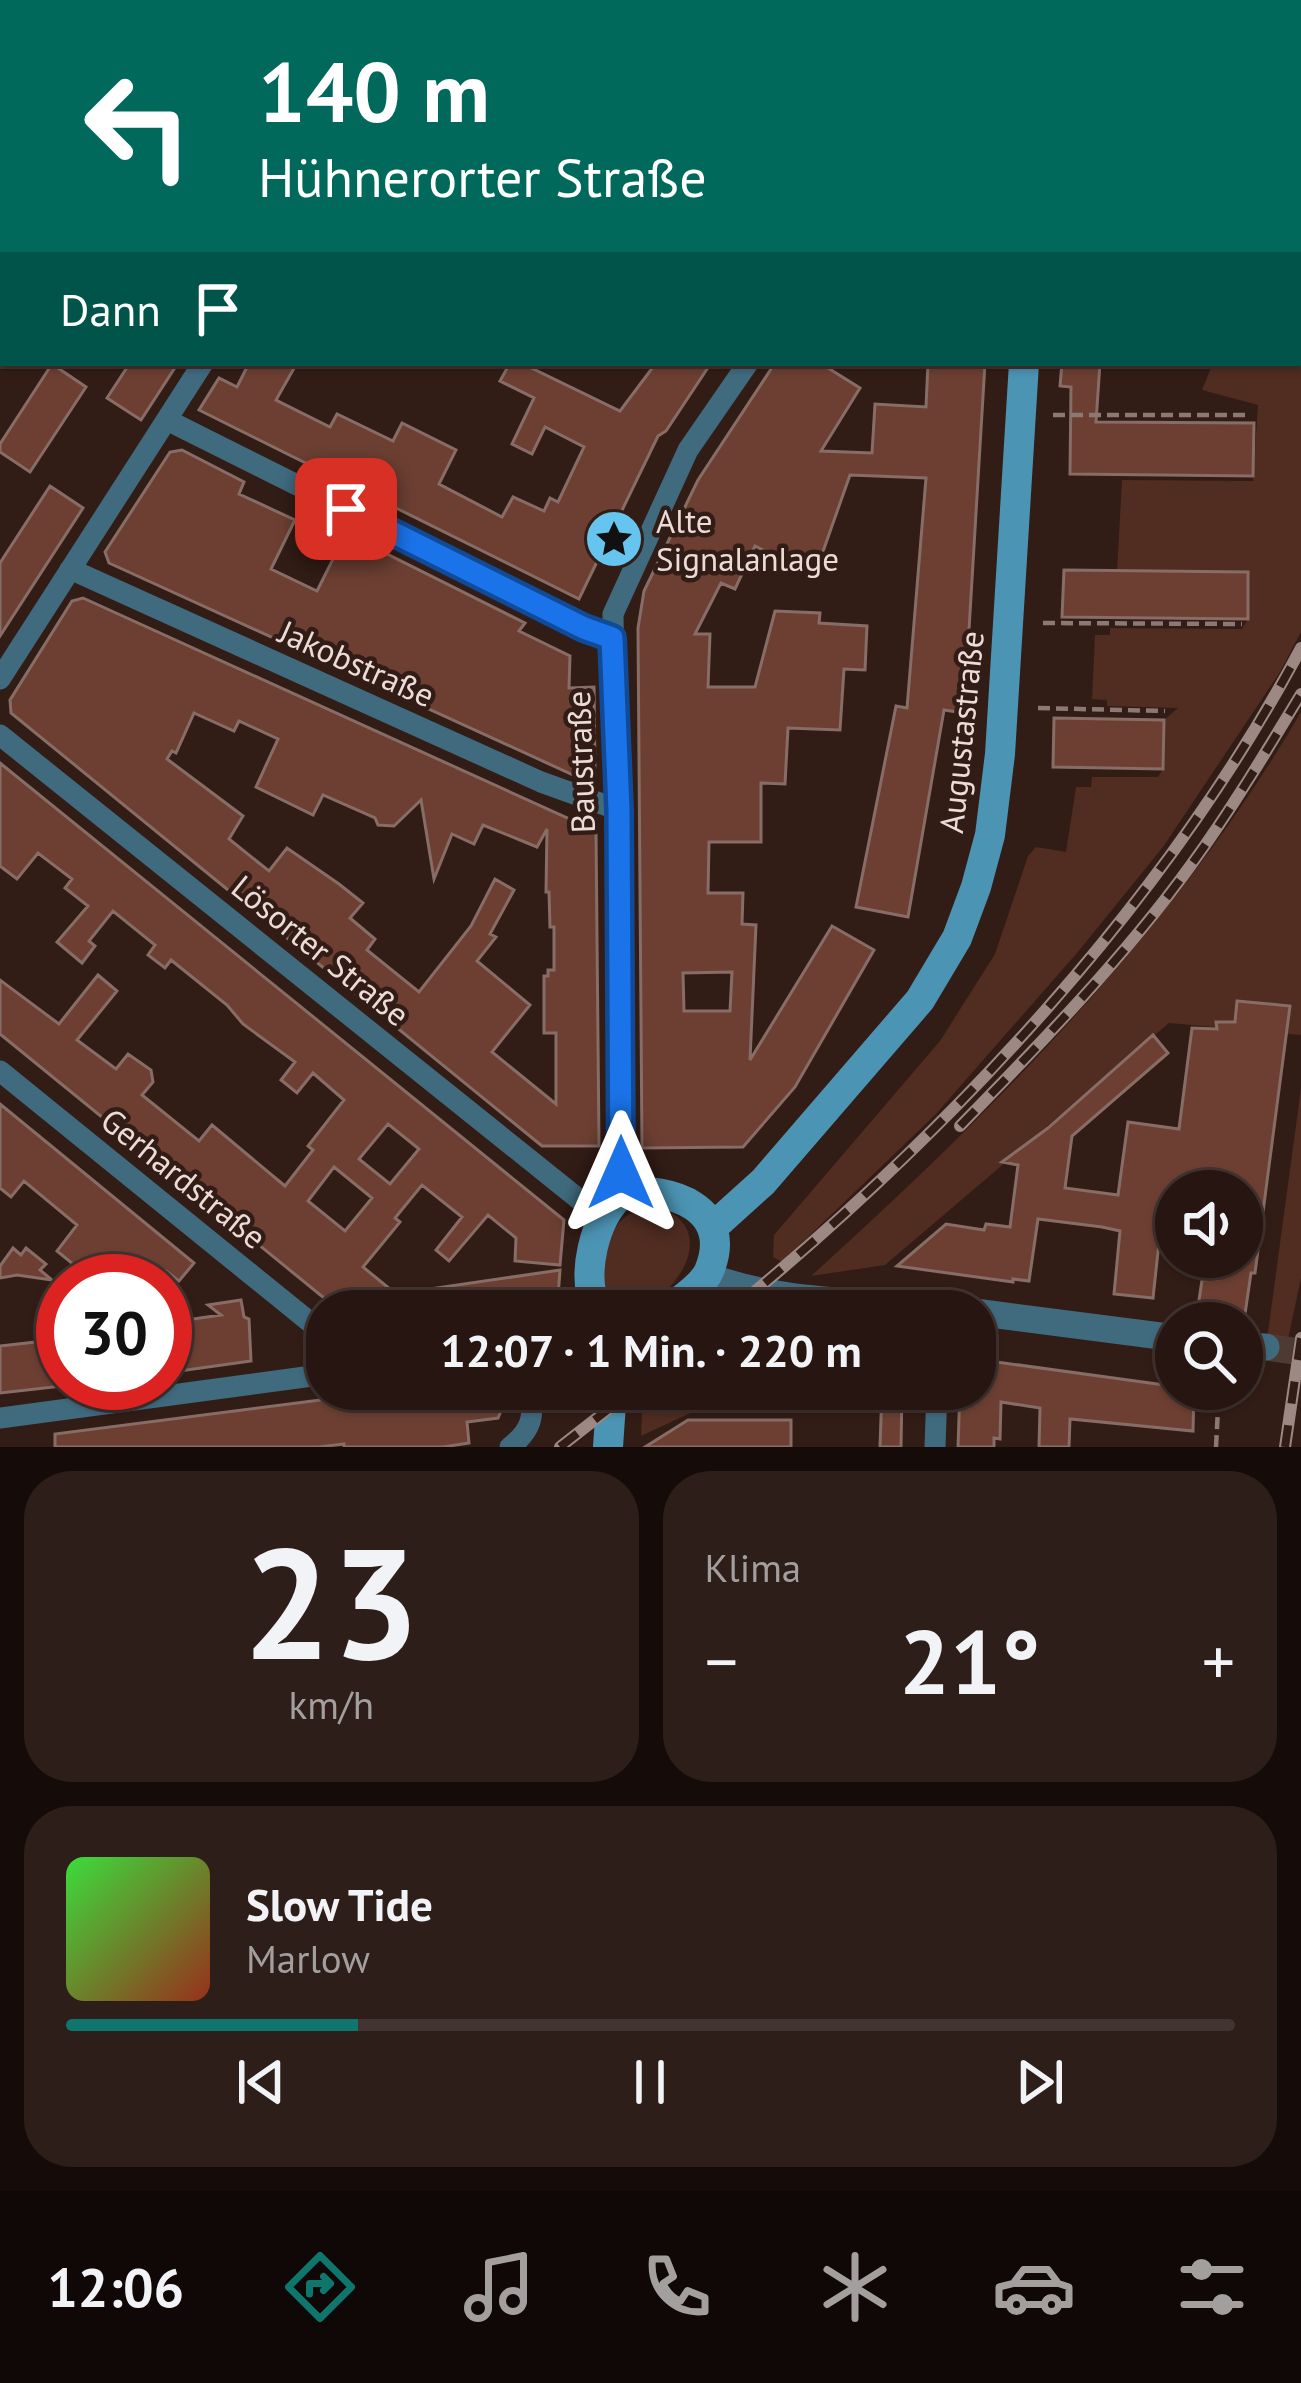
<!DOCTYPE html>
<html lang="de">
<head>
<meta charset="utf-8">
<style>
	body { margin:0; font-family:"PT Sans",sans-serif; background:#2e1e19; color:#f1f3f6; height:100vh; display:flex; flex-direction:column; font-size:45px; white-space:nowrap }
	* { box-sizing:border-box; margin:0 }
	p { font-size:39px; color:#a49f9f }
	.icon { flex:none; width:66px; height:66px; fill:none; stroke:currentColor; stroke-width:2; stroke-linecap:round; stroke-linejoin:round }
	.map { position:relative; height:1447px; overflow:hidden }
	.drawer { display:flex; flex-direction:column; gap:24px; padding:24px; background:#150c09; flex:1 }
	.drawer>* { flex:none }
	.top-card { position:absolute; left:0px; top:0px; width:1302px; height:366px; box-shadow:0 3px 9px #0004,0 0 0 3px #423430; background:#00695c; color:#fff; overflow:hidden }
	.buttons { position:absolute; left:1155px; top:1170px; display:grid; gap:24px }
	.buttons a { display:grid; place-items:center; width:108px; height:108px; border-radius:50%; background:#261510; box-shadow:0 3px 9px #0004,0 0 0 3px #423430; font-size:60px }
	.speed { position:absolute; left:36px; top:1254px; display:flex; gap:24px; font-size:60px; font-weight:700; text-align:center }
	.speed>* { display:grid; place-content:center; width:156px; height:156px; border-radius:50%; background:#261510; box-shadow:0 3px 9px #0004,0 0 0 3px #423430; line-height:1 }
	.speed .limit { border:18px solid #d22; background:#fff; color:#111 }
	.pin { position:absolute; display:grid; place-items:center; width:102px; height:102px; color:#fff; margin:-51px; border-radius:24px; box-shadow:0 6px 18px #0006 }
	.me { position:absolute; width:132px; margin:-66px; rotate:0deg; stroke-linejoin:round; filter:drop-shadow(0 0 9px #0008) }
	.turn { display:flex; align-items:center; gap:42px; height:252px; padding:0 60px; font-size:54px }
	.turn .icon { width:156px; height:156px; stroke-width:2.5 }
	.turn b { display:block; font-size:84px; line-height:102px }
	.then { display:flex; align-items:center; height:114px; padding:0 60px; background:#0003; gap:24px; font-size:45px }
	.big { font-size:90px; font-weight:600; line-height:1.1 }
	.drawer .tile { flex:1; display:flex; flex-direction:column; justify-content:center; gap:18px; min-width:0; padding:0 42px; border-radius:48px; background:#2e1e19 }
	.drawer .dial { align-items:center; gap:0 }
	.dial b { font-size:156px; line-height:1 }
	.song { display:flex; align-items:center; gap:36px }
	.cover { width:144px; height:144px; border-radius:18px; background:linear-gradient(135deg,hsl(120 70% 55%),hsl(10 70% 35%)) }
	.played { height:12px; border-radius:6px; background:linear-gradient(90deg,#0f766e 25%,#423430 25%) }
	.keys { display:flex; justify-content:space-around; direction:ltr }
	.heat { display:flex; justify-content:space-between; align-items:center; font-size:66px; direction:ltr }
	.drawer .tiles { flex:1; display:grid; gap:24px; grid-template-columns:1fr 1fr }
	.tile:last-child { grid-column:span 2 }
	.trip { position:absolute; left:306px; top:1290px; width:690px; height:120px; border-radius:48px; background:#261510; box-shadow:0 3px 9px #0004,0 0 0 3px #423430; font-weight:600; line-height:120px; text-align:center }
	.dock { display:flex; height:192px; justify-content:space-around; align-items:center; background:#0f0806; color:#a49f9f }
	.dock .icon { width:84px; height:84px }
	.dock .selected { color:#0f766e }
	.dock b { font-size:54px; color:#f1f3f6 }
	.map>svg:first-child { display:block }
	.green { fill:#502c21 }
	.building { fill:#6c3f32; stroke:#876d65; stroke-width:3; fill-rule:evenodd }
	.lines { fill:none; stroke-linecap:round; stroke-linejoin:round }
	.tertiary-tunnel { stroke:#4e3933; stroke-width:27; stroke-dasharray:27 14; stroke-linecap:butt }
	.path { stroke:#8d7974; stroke-width:4.5; stroke-dasharray:12 6; stroke-linecap:butt }
	.minor { stroke:#406b7f; stroke-width:21 }
	.tertiary { stroke:#406b7f; stroke-width:27 }
	.secondary { stroke:#4c94b3; stroke-width:30 }
	.rail-casing { stroke:#9c8984; stroke-width:12 }
	.rail { stroke:#321c16; stroke-width:8; stroke-dasharray:22; stroke-linecap:butt }
	.route-casing { stroke:#114b97; stroke-width:30 }
	.route { stroke:#1a73e8; stroke-width:21 }
	.labels { text-anchor:middle; dominant-baseline:central; stroke-width:9; stroke-linejoin:round; paint-order:stroke }
	.poi-label { font-size:33px; fill:#ecdcd8; stroke:#321c16; text-anchor:start }
	.street-label { font-size:33px; fill:#ecdcd8; stroke:#321c16 }
</style>
</head>
<body>
<div class="map">
<svg width="1301" height="1447" viewBox="0 0 1301 1447">
	<rect width="100%" height="100%" fill="#321c16"/>
	<path class="green" d="M1213,363L1301,364V632L1280,672L1163,847L1077,953L936,1114L782,1262L773,1257L774,1235L940,1041L995,954L1028,856L1036,847L1066,852L1076,787H1091L1092,777H1158L1163,769L1164,720L1178,708L1107,706V700L1092,699L1095,635H1110V628L1242,629L1248,619V572L1117,571L1122,480L1253,481L1258,405L1202,390Z
		M1301,712V1035L1169,1023L885,1265L811,1276C996,1109 1174,929 1301,712Z
		M1301,1088V1278L1286,1349L1266,1347Z
		M649,1206C729,1219 677,1311 617,1311C597,1292 602,1249 616,1227C624,1214 636,1211 649,1206Z
		M671,1389H731L714,1402L641,1436L642,1413Z"/>
	<path class="building" d="M130,363H178L141,420L107,398Z
		M249,363H297L276,400L330,427L337,414L393,441L402,423L456,450L439,484L502,517L513,497L544,511L550,498L558,502L584,447L545,427L532,454L512,444L534,398L500,381L510,363H521L620,411L656,363H711L666,431L658,436L579,599L199,410L219,378L237,387Z
		M775,363H820L860,388L821,451L872,453L875,404L926,407L928,363H985L964,713L944,710L908,917L856,907L896,706L907,708L926,478L850,475L820,560L791,557L789,563L755,546L735,589L721,583L695,634H710L708,687H755L775,611L820,613L819,623L867,626L865,670L844,669L840,730L788,728L785,784L761,783V842H709L708,893H743L742,924L756,925L750,1060L832,926L874,950L795,1087L743,1147L642,1148L638,628L644,591L698,480ZM732,972L730,1011H684L683,973Z
		M1062,363H1100L1096,422L1254,423L1253,476L1070,474L1071,387L1060,386Z
		M52,364L86,387L30,472L0,452V444Z
		M182,450L244,482L239,494L295,520L271,569L317,591L344,537L353,542L355,538L525,623L519,631L570,656L569,688L594,687L595,770L582,779L109,563L105,552L170,452Z
		M50,486L83,508L0,636V563Z
		M1064,570L1248,572V619L1062,617Z
		M83,598L596,831L599,1146H542L11,713L10,700L72,601ZM194,713L234,731L239,721L278,739L256,787L313,815L323,795L375,818L378,825L394,826L421,800L434,879L452,834L474,844L483,825L537,847L547,829L546,892H549L550,927H554V970H548V976H544V1033H556V1104L492,1052L530,1005L477,961L496,937L490,934L514,890L495,879L471,926L419,992L367,950L375,939L350,918L363,903L339,884L287,848L269,871L229,839L243,816L167,759L172,751L176,753Z
		M1054,718L1164,720L1163,769L1053,767Z
		M0,763L564,1220L560,1265L515,1261L516,1238L488,1215L449,1261L436,1250L462,1217L422,1185L395,1218L400,1222L363,1267L396,1294L560,1270L557,1311H340L0,1034V980L59,1024L98,975L117,991L77,1040L116,1069L128,1054L151,1070L153,1082L142,1095L199,1141L212,1125L285,1186L313,1150L308,1146L344,1100L313,1073L297,1093L281,1080L295,1062L243,1024L227,1005L171,960L165,968L148,955L155,945L113,911L89,941L95,946L82,963L57,942L88,906L65,888L72,879L38,853L17,879L0,866ZM388,1124L419,1149L390,1184L359,1159ZM334,1167L372,1198L345,1231L308,1201Z
		M1237,1001L1290,1006L1255,1273H1251L1245,1314L1198,1307L1202,1280L1218,1279L1221,1259L1242,1262V1191H1176V1216L1162,1215L1153,1298L1114,1294L1120,1231L1102,1227L1038,1219L1029,1281L1013,1279V1282L897,1266L946,1224L984,1230L986,1224L1010,1227L1018,1165L1002,1162L1048,1128L1153,1035L1168,1053L1072,1136L1065,1188L1118,1195L1128,1122L1179,1129L1192,1028L1217,1029L1216,1022H1235Z
		M0,1104L194,1263L179,1281L166,1271L158,1281L142,1268L131,1281H122L102,1264L90,1278L57,1251L77,1225L24,1181L11,1197L0,1188Z
		M13,1248L21,1255L26,1248L46,1264L40,1270L52,1280L17,1275L0,1278V1266Z
		M241,1300L244,1317L249,1319L251,1361L165,1373V1323L221,1315L208,1305Z
		M63,1339V1386L0,1393V1346Z
		M975,1359L1194,1389L1193,1431L1070,1419L1069,1447H1039L1040,1408L1001,1402L1000,1439L994,1438V1447H958L960,1389H975Z
		M406,1389H498L501,1411L498,1418L467,1422L469,1443L443,1447H344V1444L319,1447H55V1434Z
		M882,1389H902L901,1447H880Z
		M688,1420H791V1447H645Z"/>
	<g class="lines">
		<path class="tertiary-tunnel" d="M1266,1347L1301,1352"/>
		<path class="path" d="M1053,415H1249
			M1043,623L1242,624
			M1038,708L1165,711
			M1216,1447L1219,1389"/>
		<path class="minor" d="M1054,0L1082,3
			M327,3V0
			M0,179L3,180
			M1299,252H1301
			M167,420L583,628L612,638
			M70,569L541,782L619,810
			M0,679L203,363
			M0,735L601,1217
			M0,1071L327,1336
			M622,1193L613,614L688,450L748,363
			M0,1418L327,1374
			M510,1447C532,1430 534,1417 531,1389
			M935,1447L937,1389"/>
		<path class="tertiary" d="M708,1276C791,1308 883,1299 971,1311
			M975,1312L1176,1338
			M1242,1346L1266,1347"/>
		<path class="secondary" d="M1093,3L1094,0
			M712,1228L763,1182L920,1000L957,938L976,887L990,835L1000,754L1024,363
			M597,1311C580,1275 594,1219 622,1193C671,1186 735,1209 709,1271C703,1286 680,1300 667,1311
			M608,1447L612,1389"/>
		<defs>
			<path id="rail" d="M960,1126C1041,1043 1123,959 1191,865C1231,810 1266,752 1301,694
				M731,1311C951,1132 1168,899 1301,648
				M560,1447L634,1389
				M1285,1447L1301,1338"/>
		</defs>
		<use href="#rail" class="rail-casing"/>
		<use href="#rail" class="rail"/>
	</g>
	<g class="lines">
		<defs>
			<path id="route" d="M346,509L584,628L612,638L619,810L621,1173"/>
		</defs>
		<use href="#route" class="route-casing"/>
		<use href="#route" class="route"/>
	</g>
	<defs>
		<symbol id="sight-disc" viewBox="-11 -11 22 22"><circle r="9.5" fill="#65c5ee" stroke="#321c16"/><path d="M0-6L1.8-2.2L6-1.7L2.9 1.2L3.7 5.4L0 3.3L-3.7 5.4L-2.9 1.2L-6-1.7L-1.8-2.2Z" fill="#111"/></symbol>
	</defs>
	<g fill-rule="evenodd">
		<use href="#sight-disc" x="581" y="506" width="66" height="66"/>
	</g>
	<g class="labels">
		<g class="poi-label">
			<text x="656" y="520">Alte<tspan x="656" dy="38">Signalanlage</tspan></text>
		</g>
		<g class="street-label">
			<text transform="translate(357 663) rotate(24)">Jakobstraße</text>
			<text transform="translate(961 732) rotate(-84)">Augustastraße</text>
			<text transform="translate(580 762) rotate(-92)">Baustraße</text>
			<text transform="translate(321 950) rotate(39)">Lösorter Straße</text>
			<text transform="translate(184 1178) rotate(39)">Gerhardstraße</text>
		</g>
	</g>
</svg>
<div class="buttons">
<a><svg class="icon" aria-label="sound" viewBox="0 0 24 24"><path d="M4 9h4l5-4v14l-5-4H4zM17 9q2 3 0 6"/></svg></a>
<a><svg class="icon" aria-label="search" viewBox="0 0 24 24"><circle cx="10" cy="10" r="6"/><path d="M15 15l6 6"/></svg></a>
</div>
<div class="speed"><div class="limit">30</div></div>
<div class="pin" style="left:346px;top:509px;background:#d93025"><svg class="icon" aria-label="arrive" viewBox="0 0 24 24"><path d="M6 21V4h12l-3 4 3 4H6"/></svg></div>
<svg class="me" style="left:621px;top:1173px" viewBox="-20 -20 40 40"><path d="M0-17L14 15 0 8-14 15z" fill="#1a73e8" stroke="#fff" stroke-width="4"/></svg>
<div class="trip">12:07 · 1 Min. · 220 m</div>
<div class="top-card">
<div class="turn"><svg class="icon" aria-label="left" viewBox="0 0 24 24"><path d="M17 20v-9H6M10 6l-5 5 5 5"/></svg><div><b>140 m</b>Hühnerorter Straße</div></div>
<div class="then">Dann<svg class="icon" aria-label="arrive" viewBox="0 0 24 24"><path d="M6 21V4h12l-3 4 3 4H6"/></svg></div>
</div>
</div>
<section class="drawer">
<div class="tiles">
<div class="tile dial"><b>23</b><p>km/h</p></div>
<div class="tile"><p>Klima</p>
<div class="heat"><a>−</a><b class="big">21°</b><a>+</a></div>
</div>
<div class="tile">
<div class="song"><i class="cover"></i><div><b>Slow Tide</b><p>Marlow</p></div></div>
<div class="played"></div>
<div class="keys"><svg class="icon" aria-label="previous" viewBox="0 0 24 24"><path d="M18 5L8 12l10 7zM5 5v14"/></svg><svg class="icon" aria-label="pause" viewBox="0 0 24 24"><path d="M8 5v14M16 5v14"/></svg><svg class="icon" aria-label="next" viewBox="0 0 24 24"><path d="M6 5l10 7-10 7zM19 5v14"/></svg></div>
</div>
</div>
</section>
<nav class="dock">
<b>12:06</b>
<svg class="icon selected" aria-label="directions" viewBox="0 0 24 24"><path d="M12 3l9 9-9 9-9-9zM9 14v-3h6M13 9l2 2-2 2"/></svg>
<svg class="icon" aria-label="music" viewBox="0 0 24 24"><path d="M9 18V5l10-2v13"/><circle cx="6" cy="18" r="3"/><circle cx="16" cy="16" r="3"/></svg>
<svg class="icon" aria-label="phone" viewBox="0 0 24 24"><path d="M5 4h4l2 5-3 2q2 4 5 5l2-3 5 2v4C11 20 4 13 5 4z"/></svg>
<svg class="icon" aria-label="climate" viewBox="0 0 24 24"><path d="M12 3v18M4 7l16 10M4 17L20 7"/></svg>
<svg class="icon" aria-label="car" viewBox="0 0 24 24"><path d="M5 17H2v-5l4-1 3-4h7l3 4 3 1v5h-3M9 17h6M6 11h13"/><circle cx="7" cy="17" r="2"/><circle cx="17" cy="17" r="2"/></svg>
<svg class="icon" aria-label="filters" viewBox="0 0 24 24"><path d="M4 7h16M4 17h16"/><circle cx="9" cy="7" r="2"/><circle cx="15" cy="17" r="2"/></svg>
</nav>
</body>
</html>
